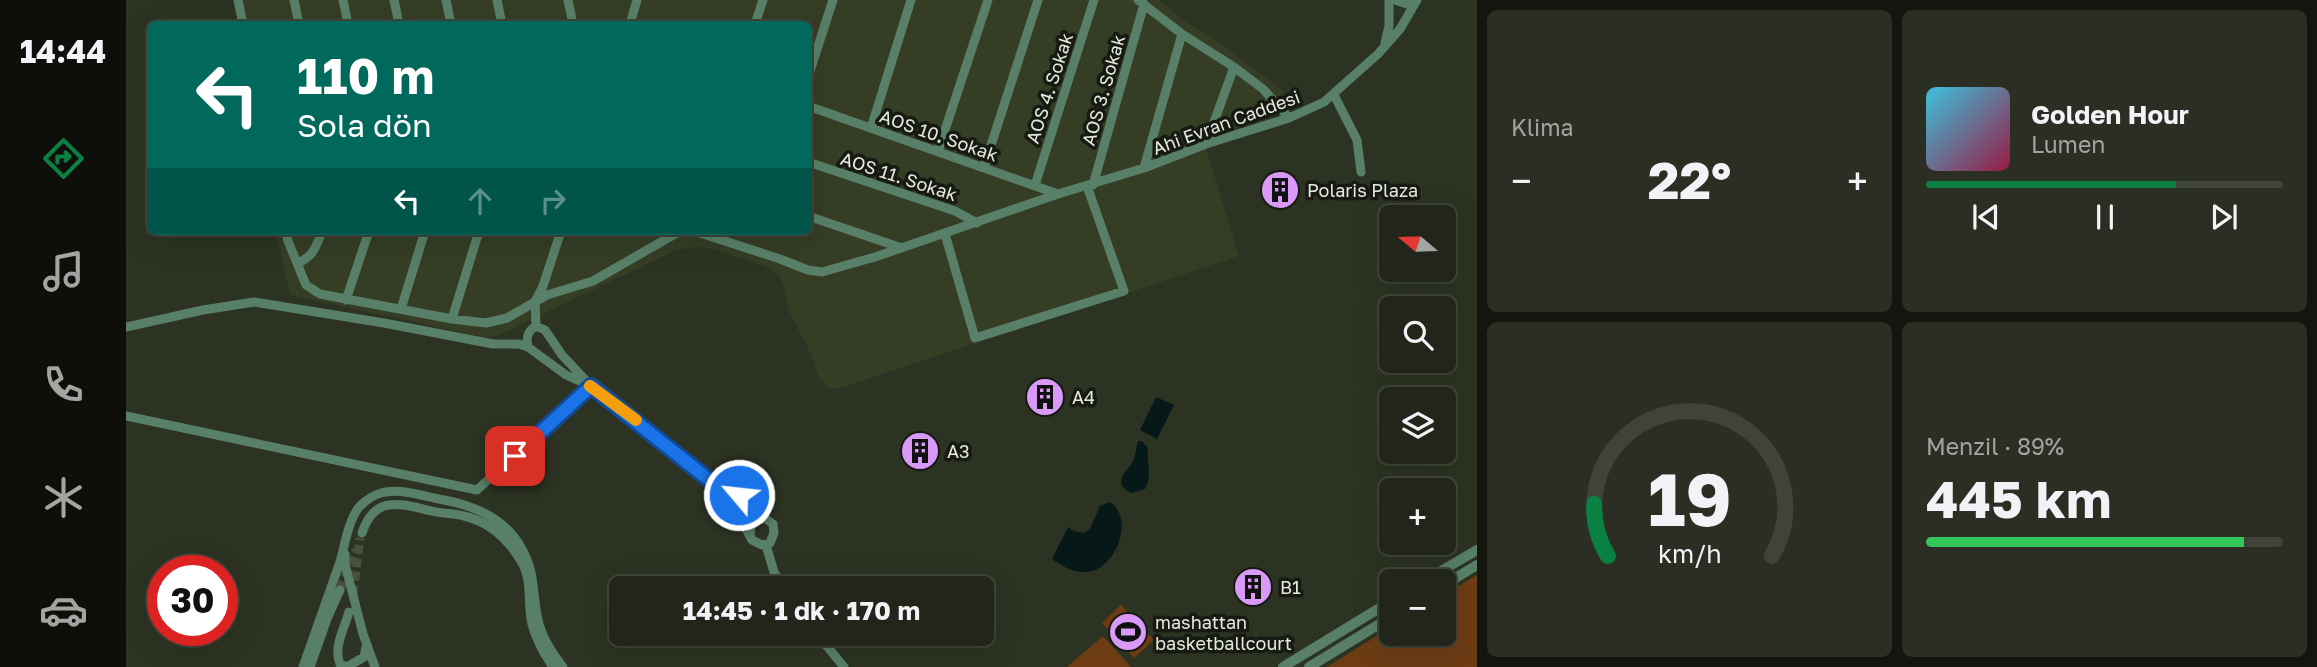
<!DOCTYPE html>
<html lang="tr">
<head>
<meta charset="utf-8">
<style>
	body { margin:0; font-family:"Golos Text",sans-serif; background:#2a2e23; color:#f1f3f6; height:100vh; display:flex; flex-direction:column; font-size:26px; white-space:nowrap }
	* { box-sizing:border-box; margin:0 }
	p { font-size:23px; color:#a2a5a2 }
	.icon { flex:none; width:38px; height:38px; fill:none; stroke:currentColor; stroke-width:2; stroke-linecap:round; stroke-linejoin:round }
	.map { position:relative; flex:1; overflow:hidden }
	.sheet { display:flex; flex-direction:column; gap:10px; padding:10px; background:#13150e; width:840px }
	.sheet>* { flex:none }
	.hud { position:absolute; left:21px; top:21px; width:665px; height:214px; border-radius:10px; box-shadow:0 7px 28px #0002,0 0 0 2px #3f4339; background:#00695c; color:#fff; overflow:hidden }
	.needle { width:46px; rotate:289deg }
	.controls { position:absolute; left:1253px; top:205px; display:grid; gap:14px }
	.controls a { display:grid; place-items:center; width:77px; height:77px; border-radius:10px; background:#22261a; box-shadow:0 7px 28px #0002,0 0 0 2px #3f4339; font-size:35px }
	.speed { position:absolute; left:21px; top:555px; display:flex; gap:14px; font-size:35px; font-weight:700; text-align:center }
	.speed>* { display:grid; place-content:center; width:91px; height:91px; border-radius:50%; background:#22261a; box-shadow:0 7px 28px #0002,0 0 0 2px #3f4339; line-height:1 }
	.speed .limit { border:10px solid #d22; background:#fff; color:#111 }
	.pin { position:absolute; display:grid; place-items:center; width:60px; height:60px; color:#fff; margin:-30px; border-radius:14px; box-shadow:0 4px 10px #0006 }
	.me { position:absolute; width:77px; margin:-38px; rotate:298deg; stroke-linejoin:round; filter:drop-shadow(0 0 5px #0008) }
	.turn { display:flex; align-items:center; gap:24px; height:147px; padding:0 35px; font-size:32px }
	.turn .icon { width:91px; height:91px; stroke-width:2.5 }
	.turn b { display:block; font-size:49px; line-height:60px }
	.lanes { display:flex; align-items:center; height:66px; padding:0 35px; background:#0003; justify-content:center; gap:35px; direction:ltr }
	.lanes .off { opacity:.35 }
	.big { font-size:52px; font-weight:700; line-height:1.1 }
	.sheet .widget { flex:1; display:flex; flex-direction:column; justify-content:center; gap:10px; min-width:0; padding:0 24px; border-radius:10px; background:#2a2e23 }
	.sheet .dial { align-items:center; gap:0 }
	.dial svg { height:182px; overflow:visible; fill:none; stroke:#3f4339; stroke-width:7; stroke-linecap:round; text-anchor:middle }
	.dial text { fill:#f1f3f6; stroke:none }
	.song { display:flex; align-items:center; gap:21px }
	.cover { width:84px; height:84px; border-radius:10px; background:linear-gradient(135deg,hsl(190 70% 55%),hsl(340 70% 35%)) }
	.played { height:7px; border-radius:4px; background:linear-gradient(90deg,#0b8043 70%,#3f4339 70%) }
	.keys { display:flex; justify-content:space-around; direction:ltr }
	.heat { display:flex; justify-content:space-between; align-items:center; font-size:38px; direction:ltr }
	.charge { height:10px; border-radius:5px; background:linear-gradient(90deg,#34c759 89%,#3f4339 0) }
	.sheet .tiles { flex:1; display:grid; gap:10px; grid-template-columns:repeat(2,1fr) }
	.trip { position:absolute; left:483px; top:576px; width:385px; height:70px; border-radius:10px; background:#22261a; box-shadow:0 7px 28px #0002,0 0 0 2px #3f4339; font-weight:700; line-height:70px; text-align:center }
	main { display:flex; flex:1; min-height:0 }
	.tab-bar { display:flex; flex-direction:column; width:126px; justify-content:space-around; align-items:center; background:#0e0f0a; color:#a2a5a2 }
	.tab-bar .icon { width:49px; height:49px }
	.tab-bar .selected { color:#0b8043 }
	.tab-bar b { font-size:32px; color:#f1f3f6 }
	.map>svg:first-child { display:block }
	.built { fill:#353d25 }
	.green { fill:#6d3c15 }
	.water { fill:#061918 }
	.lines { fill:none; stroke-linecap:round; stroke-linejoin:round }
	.minor-tunnel { stroke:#494e3e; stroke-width:9; stroke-dasharray:9 4.5; stroke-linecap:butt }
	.minor { stroke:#588068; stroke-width:9 }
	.tertiary { stroke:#588068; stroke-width:10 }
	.route-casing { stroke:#114b97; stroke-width:18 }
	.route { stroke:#1a73e8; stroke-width:12 }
	.slow { stroke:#f59e0b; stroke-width:12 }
	.labels { text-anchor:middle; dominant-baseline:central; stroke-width:7; stroke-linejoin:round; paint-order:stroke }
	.street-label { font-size:18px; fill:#e5eade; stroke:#171a12 }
	.poi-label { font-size:18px; fill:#e5eade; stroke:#171a12; text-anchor:start }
</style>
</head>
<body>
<main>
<nav class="tab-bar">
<b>14:44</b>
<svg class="icon selected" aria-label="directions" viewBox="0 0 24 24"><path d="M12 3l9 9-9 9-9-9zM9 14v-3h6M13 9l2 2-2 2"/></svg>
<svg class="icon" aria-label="music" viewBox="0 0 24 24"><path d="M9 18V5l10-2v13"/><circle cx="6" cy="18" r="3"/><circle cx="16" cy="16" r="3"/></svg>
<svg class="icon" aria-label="phone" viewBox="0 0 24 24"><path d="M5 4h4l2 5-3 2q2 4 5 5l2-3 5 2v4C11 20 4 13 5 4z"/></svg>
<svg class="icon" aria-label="climate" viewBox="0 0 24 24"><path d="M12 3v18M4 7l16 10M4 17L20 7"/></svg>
<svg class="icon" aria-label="car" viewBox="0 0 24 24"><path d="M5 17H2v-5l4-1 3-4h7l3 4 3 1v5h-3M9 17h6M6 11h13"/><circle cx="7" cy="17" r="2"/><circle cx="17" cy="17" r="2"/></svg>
</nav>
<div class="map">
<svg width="1351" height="667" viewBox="0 0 1351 667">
	<rect width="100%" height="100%" fill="#2d3322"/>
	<path class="built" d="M108,0H1033L1062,24L1088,39L1159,92L1145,101L1141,119L1077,139L1113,256L714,388L705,389L699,385L692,375L684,352L662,309L658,285L653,275L644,268L588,249L572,247L550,250L373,335L361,338L164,295L150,231H682V24H113Z"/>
	<path class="green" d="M1351,575V667H1201L1265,627V634H1318V595Z
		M995,605L1028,640L1008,658L976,623Z
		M977,636L1005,667H941Z"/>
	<path class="water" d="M1030,397L1048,405L1031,439L1014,430Z
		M1012,441H1016L1022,448C1020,463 1027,475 1019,489L1006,493C983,482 1002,473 1008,459C1010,453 1010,447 1012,441Z
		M984,502C1010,518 989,575 956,572C944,571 935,565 926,559L942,527L948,531L958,533L964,529L974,506Z"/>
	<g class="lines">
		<path class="minor-tunnel" d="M214,590L230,550
			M227,594L234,538"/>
		<path class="minor" d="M112,0L117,24
			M168,0L173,24
			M217,0L222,24
			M268,0L273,24
			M320,0L325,24
			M371,0L376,24
			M442,0L447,24
			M1012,0L1056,34L1108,67L1137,89L1163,118
			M1269,0L1281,4L1291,0
			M504,24L511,0
			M629,24L637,0
			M1259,43L1263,26V0
			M682,77L707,0
			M1208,95L1231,140L1235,172
			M682,106L932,194
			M745,128L785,0
			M1080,144L1108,67
			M812,151L862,0
			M682,162L829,211L851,223
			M858,167L912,0
			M1018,168L1056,34
			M909,185L968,0
			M967,185L1018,4
			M682,216L773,247
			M160,231L162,241L180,285L194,294L326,319L360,323L381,318L421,295L467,281L549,234L558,231
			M568,231L654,259L682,270L696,272L749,257L932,194L1018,168L1080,144L1163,118L1198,102L1252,54L1274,29L1291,0
			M819,234L849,338L998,291L961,186
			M171,263C187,258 191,245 196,231
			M220,300L243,231
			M275,309L299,231
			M326,319L353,231
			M410,326L409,302L417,286L435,231
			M0,327L77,310L128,302L258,323L367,344H393L402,347
			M465,386L436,355L419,330L410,326C401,331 400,338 402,347L440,375L465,386L558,458L587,483L610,511L626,540L636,545L644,543L648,533L647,524L639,518H631L625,525L624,536
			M0,416L351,490L465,386
			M592,485C608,493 626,500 635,517
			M236,533C249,494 274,504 306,511C317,514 328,513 338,516C364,522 382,539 395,561C407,580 401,603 406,624C410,639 418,654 427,667
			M640,545L648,572L658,588
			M219,554V564L237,634L249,667
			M223,612C218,629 207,648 214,664L221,667L238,657L240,647
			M691,634L718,667
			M177,667C189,632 202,597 214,562C219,545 222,521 233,507C239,501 248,495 255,493C274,487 299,497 318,500C350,506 380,519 396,549C410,574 406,595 412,620C416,638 426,653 437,667
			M184,667L201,619L214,590"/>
		<path class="tertiary" d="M1298,581L1351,550
			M1318,585L1351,565
			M1157,667L1265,601
			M1183,667L1265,617"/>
	</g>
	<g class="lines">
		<defs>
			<path id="route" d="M389,456L465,386L587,483L613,495"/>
		</defs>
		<use href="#route" class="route-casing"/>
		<use href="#route" class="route"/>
		<path class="slow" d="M464,386L510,420"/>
	</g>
	<defs>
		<symbol id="building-disc" viewBox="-11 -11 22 22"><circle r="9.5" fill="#d99af7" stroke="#171a12"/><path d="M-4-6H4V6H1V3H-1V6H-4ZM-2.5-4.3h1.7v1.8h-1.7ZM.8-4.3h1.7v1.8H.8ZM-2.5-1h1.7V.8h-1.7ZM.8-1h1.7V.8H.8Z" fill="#111"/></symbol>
		<symbol id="stadium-disc" viewBox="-11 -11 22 22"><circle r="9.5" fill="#d99af7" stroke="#171a12"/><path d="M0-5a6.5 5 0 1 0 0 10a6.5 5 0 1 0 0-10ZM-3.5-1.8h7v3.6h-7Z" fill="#111"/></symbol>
	</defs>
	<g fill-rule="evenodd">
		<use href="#building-disc" x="1132" y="168" width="44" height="44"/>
		<use href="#building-disc" x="897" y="375" width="44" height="44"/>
		<use href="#building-disc" x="772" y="429" width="44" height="44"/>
		<use href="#building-disc" x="1105" y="565" width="44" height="44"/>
		<use href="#stadium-disc" x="980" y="610" width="44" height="44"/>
	</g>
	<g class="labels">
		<g class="street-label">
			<text transform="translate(923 88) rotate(-72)">AOS 4. Sokak</text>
			<text transform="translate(977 90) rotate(-74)">AOS 3. Sokak</text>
			<text transform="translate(1100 122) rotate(-20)">Ahi Evran Caddesi</text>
			<text transform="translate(813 135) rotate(19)">AOS 10. Sokak</text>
			<text transform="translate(773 176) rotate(18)">AOS 11. Sokak</text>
		</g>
		<g class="poi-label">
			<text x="1181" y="190">Polaris Plaza</text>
			<text x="946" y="397">A4</text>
			<text x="821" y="451">A3</text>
			<text x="1154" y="587">B1</text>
			<text x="1029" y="622">mashattan<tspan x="1029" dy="21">basketballcourt</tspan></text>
		</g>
	</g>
</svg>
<div class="controls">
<a><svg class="needle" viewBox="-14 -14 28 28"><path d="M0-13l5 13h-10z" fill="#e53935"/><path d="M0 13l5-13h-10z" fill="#a2a5a2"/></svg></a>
<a><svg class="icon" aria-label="search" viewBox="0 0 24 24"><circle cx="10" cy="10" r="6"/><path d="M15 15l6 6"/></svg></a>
<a><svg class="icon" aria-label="layers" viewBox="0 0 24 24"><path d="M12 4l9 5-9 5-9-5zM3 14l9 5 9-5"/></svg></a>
<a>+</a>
<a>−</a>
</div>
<div class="speed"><div class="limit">30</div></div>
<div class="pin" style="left:389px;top:456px;background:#d93025"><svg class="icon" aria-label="arrive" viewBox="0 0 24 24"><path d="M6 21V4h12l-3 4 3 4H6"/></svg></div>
<svg class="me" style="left:613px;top:495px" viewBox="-20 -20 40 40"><circle r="17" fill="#1a73e8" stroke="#fff" stroke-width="3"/><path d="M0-11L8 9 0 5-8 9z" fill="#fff"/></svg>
<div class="trip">14:45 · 1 dk · 170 m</div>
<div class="hud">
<div class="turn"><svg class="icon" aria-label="left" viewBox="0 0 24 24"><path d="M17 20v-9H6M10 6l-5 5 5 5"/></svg><div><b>110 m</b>Sola dön</div></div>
<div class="lanes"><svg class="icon" aria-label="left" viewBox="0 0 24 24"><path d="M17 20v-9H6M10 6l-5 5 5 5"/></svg><svg class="icon off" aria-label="ahead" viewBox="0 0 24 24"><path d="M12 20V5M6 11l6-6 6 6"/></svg><svg class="icon off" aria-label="right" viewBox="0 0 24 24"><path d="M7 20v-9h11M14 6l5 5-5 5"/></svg></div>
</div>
</div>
<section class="sheet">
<div class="tiles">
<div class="widget"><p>Klima</p>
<div class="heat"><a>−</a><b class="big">22°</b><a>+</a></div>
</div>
<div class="widget">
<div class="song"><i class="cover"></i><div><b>Golden Hour</b><p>Lumen</p></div></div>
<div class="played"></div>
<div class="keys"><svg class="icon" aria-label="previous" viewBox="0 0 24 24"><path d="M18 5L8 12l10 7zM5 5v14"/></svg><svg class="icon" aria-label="pause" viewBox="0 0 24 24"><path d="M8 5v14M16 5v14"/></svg><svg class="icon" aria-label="next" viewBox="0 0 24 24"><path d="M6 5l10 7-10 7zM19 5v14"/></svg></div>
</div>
<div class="widget dial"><svg viewBox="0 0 100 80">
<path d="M14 69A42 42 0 1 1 86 69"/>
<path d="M14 69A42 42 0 0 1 8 46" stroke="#0b8043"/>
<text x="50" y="56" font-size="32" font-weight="700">19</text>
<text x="50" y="72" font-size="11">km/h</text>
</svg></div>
<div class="widget"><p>Menzil · 89%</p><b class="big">445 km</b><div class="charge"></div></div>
</div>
</section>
</main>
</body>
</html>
